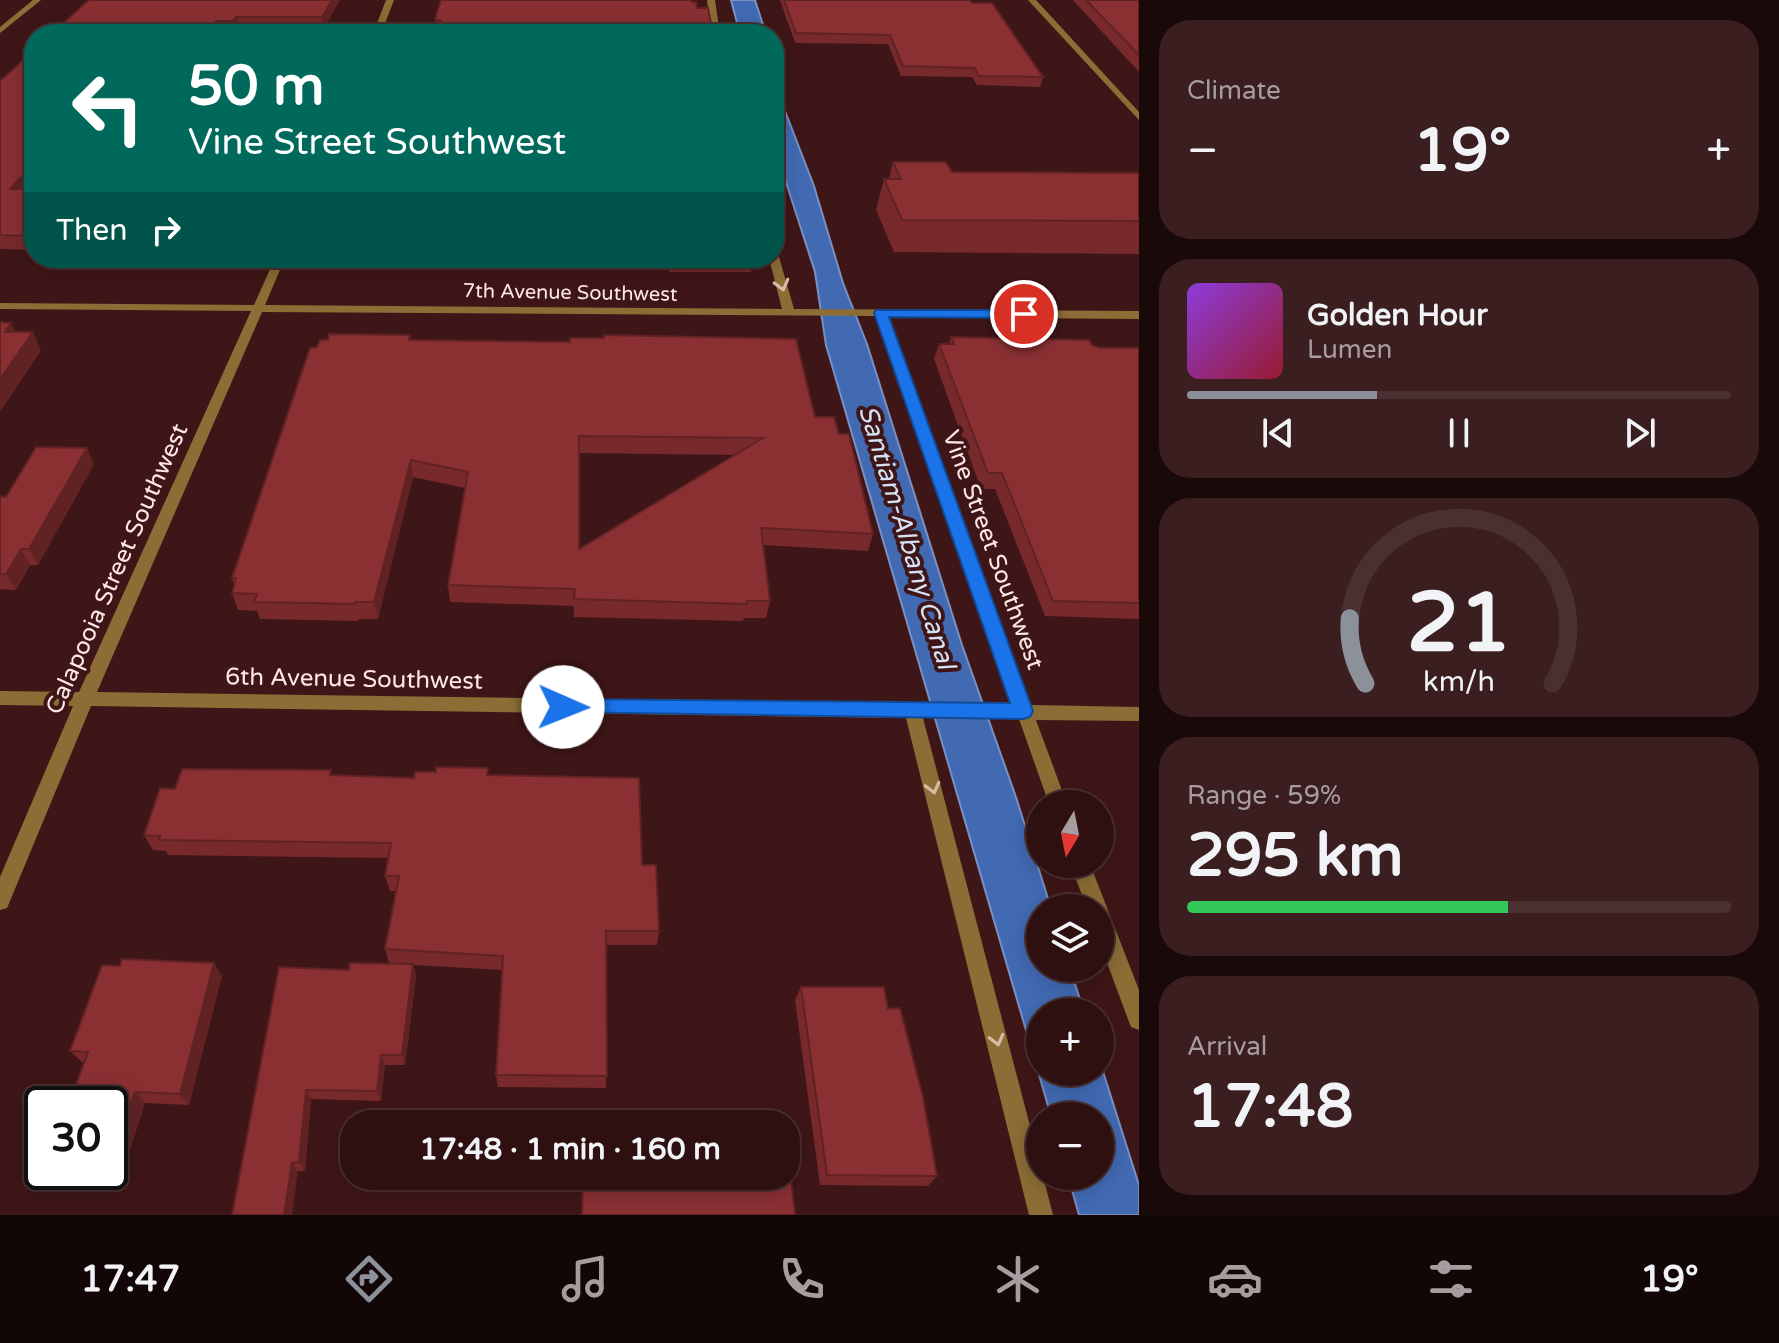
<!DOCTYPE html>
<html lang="en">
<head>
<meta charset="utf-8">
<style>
	body { margin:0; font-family:"Varela Round",sans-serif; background:#3b1e1f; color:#f1f3f6; height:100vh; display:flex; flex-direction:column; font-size:30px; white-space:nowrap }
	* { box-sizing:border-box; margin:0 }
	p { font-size:26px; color:#a79d9f }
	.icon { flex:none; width:44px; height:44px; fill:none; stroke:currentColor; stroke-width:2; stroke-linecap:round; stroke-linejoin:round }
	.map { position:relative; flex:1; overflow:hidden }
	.drawer { display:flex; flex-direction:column; gap:20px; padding:20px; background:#1a0909; width:640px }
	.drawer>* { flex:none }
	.hud { position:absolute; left:24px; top:24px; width:760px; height:244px; border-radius:32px; box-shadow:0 4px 20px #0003,0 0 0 2px #4a3031; background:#00695c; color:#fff; overflow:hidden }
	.needle { width:52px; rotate:190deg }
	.controls { position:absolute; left:1026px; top:790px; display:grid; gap:16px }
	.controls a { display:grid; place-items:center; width:88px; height:88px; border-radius:50%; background:#2f1011; box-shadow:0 4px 20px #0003,0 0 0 2px #4a3031; font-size:40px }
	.speed { position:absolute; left:24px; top:1086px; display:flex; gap:16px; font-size:40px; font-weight:700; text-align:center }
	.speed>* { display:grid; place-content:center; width:104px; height:104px; border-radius:50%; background:#2f1011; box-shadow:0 4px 20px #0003,0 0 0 2px #4a3031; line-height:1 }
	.speed .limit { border:4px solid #111; border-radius:12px; background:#fff; color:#111 }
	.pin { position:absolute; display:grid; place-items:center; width:68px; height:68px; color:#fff; margin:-34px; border:4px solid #fff; border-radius:50%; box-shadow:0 2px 8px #0007 }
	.me { position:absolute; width:88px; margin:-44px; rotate:91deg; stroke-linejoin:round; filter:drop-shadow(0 0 6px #0008) }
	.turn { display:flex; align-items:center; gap:28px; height:168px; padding:0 32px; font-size:36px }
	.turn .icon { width:104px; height:104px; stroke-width:2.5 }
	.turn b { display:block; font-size:56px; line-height:68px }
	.then { display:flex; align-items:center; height:76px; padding:0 32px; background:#0003; gap:16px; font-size:30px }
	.big { font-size:60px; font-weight:800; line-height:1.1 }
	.drawer .tile { flex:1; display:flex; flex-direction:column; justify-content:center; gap:12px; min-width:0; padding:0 28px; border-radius:32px; background:#3b1e1f }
	.drawer .dial { align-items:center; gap:0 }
	.dial svg { height:208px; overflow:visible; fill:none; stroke:#4a3031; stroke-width:7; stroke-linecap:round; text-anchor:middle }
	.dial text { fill:#f1f3f6; stroke:none }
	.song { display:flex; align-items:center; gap:24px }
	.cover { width:96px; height:96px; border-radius:12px; background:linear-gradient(135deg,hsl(270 70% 55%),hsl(350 70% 35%)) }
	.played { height:8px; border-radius:4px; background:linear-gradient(90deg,#8c9099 35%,#4a3031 35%) }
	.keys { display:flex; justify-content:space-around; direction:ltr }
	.heat { display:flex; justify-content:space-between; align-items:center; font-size:44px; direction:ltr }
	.charge { height:12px; border-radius:6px; background:linear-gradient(90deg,#34c759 59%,#4a3031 0) }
	.trip { position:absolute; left:340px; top:1110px; width:460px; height:80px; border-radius:32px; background:#2f1011; box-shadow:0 4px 20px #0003,0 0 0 2px #4a3031; font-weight:800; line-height:80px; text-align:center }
	.dock { display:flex; height:128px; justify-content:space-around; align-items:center; background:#130607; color:#a79d9f }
	.dock .icon { width:56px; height:56px }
	.dock .active { color:#8c9099 }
	.dock b { font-size:36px; color:#f1f3f6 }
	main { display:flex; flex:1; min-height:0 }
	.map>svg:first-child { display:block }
	.water { fill:#426ab3; stroke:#7a90c2; stroke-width:2 }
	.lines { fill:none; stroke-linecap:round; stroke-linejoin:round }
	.minor { fill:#8b6d35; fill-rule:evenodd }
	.tertiary { fill:#8b6d35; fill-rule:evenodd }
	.wall { fill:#77292c; fill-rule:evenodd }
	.shaded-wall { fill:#612224 }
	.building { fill:#8a3033; stroke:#612224; stroke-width:2; fill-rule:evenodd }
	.oneway { stroke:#d6bca8 }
	.route { fill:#1a73e8; stroke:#114b97; stroke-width:2 }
	.labels { text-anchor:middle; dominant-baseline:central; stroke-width:8; stroke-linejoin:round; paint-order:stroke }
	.far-street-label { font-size:20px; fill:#fee7e6; stroke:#3f1617 }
	.street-label { font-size:24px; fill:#fee7e6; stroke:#3f1617 }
	.water-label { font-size:26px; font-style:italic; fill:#d5e1f5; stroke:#3f1617 }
</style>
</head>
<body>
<main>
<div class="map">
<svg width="1139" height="1215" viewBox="0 0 1139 1215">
	<rect width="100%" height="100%" fill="#3f1617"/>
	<path class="water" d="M731,0H755L766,34H740Z
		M774,64L782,103L814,186L843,283L867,344L962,645L1016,797L1051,908H1040V968H1070L1084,1012H1040V1072H1100V1062L1139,1185V1215H1079L1068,1176H1100V1116H1051L826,345L815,272L774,145Z"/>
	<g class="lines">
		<path class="minor" d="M386,0H394L381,34H373Z
			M707,0H715L720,34H712Z
			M1028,0H1036L1139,112V120Z
			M774,254L779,257L794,309L1139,311V319L888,317L1031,705L1139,707V721L1036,720L1067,804H1049L1019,719L923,718L1040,1164V1176H1043L1053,1215H1029L906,718L91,706L10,901L7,908L0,910V877L73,706L0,705V691L79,692L251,311L0,309V303L254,305L275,258H285L265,305L782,309L769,258H774ZM262,312L876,316L1014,705L97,692Z
			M1070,864H1090L1139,990V1030L1131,1027L1100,944V908H1087Z"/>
		<path class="tertiary" d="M33,0H41L0,33V27Z"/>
	</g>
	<path class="wall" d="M340,0L324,28H239L236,32H218L217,34H51Z
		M780,0H970L1043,77L1040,87L977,85L972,77L901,76L888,44L795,43Z
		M1073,0H1139V72Z
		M692,2L697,8L436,31L435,19Z
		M0,81L27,189H34V250L0,249Z
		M893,162L952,172L1139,173V254L894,252L876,210L884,179H889Z
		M342,258H502L501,266L343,263Z
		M668,258H753L751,272H669Z
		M951,337L1092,345L1100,348H1139V619L1045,616L995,489H981L934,359L939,344H949Z
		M411,340L815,417L839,434L873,534L868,551L763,545L770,601L766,618H744L743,621L574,617V606L450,602L448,585L465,488L413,477L378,619H359L358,621L260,619L257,611L238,610L232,593L234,584L232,578ZM579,453L735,455L579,549Z
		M94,464L38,565H30L16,590L0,589V496L6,497Z
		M333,775L414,778L489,775L642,865L659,931L657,945H606V1088L498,1087L496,1075L502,970L413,965L416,976L405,1065H385L381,1101L311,1099L305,1171H298L232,1215L349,970L411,964L389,963L385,949L396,891H390L385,876L389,858L168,855L166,851L153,850L144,835L175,789Z
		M222,976L189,1105L145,1103L126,1162L110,1161V1104L84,1062H82L70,1051Z
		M801,987L888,1009L937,1176L928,1186L820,1185L795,1000Z"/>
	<path class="shaded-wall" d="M332,0H340L324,28L322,17Z
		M236,17L239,28L236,32L233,21Z
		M216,21L218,32L217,34H214L212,26Z
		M173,26L175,34H167Z
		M34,163V181L16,202L10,189Z
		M11,323L20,342L5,332Z
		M33,332L41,351L0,412V379Z
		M87,448L94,464L38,565L29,549Z
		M411,460L413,477L378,619L374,602Z
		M21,549L30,565L16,590L6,574Z
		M214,963L222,976L189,1105L180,1094Z
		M413,964L416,976L405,1065L402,1055Z
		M381,1055L385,1065L381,1101L377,1091Z
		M306,1090L311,1099L305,1171L299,1162Z
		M135,1092L145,1103L126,1162L115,1152Z
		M292,1163L298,1171L292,1215H284Z"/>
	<path class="building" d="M89,0H332L322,17H236L233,21H216L212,26H173L167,34H51Z
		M441,0H691L692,2H696L697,8H708L713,34H437L441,21L435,19Z
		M784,0H970L972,3H992L1043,77L979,76L975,68L903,66L890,35L796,33Z
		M1086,0H1139V55Z
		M34,50V163L10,189H34V236L0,235V81Z
		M893,162H946L952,172L1139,173V221L902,220L884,179H901Z
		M0,322L11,323L5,332H33L0,379Z
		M329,334L410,335L409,340L570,342V338H604V335L796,339L815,417H834L839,434H849L873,534L761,528L770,601H747V604L574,599L575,589L448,585L468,472L411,460L374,602H355L354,604L254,602L257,594L232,593L236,578H232L310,348L317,347L320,340H328ZM579,436L763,438L579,549Z
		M951,337L1089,340L1092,345L1100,348H1139V603L1053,601L1002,473H988L939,344H954Z
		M36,447L87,448L29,549H21L6,574H0V496L6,497Z
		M436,767L488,768L487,775L639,778L642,865H656L659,931H606L607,1076L496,1075L503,956L385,949L399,876H385L391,843L159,840L160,836L144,835L160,788L175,789L182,769L331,770L330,775L414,778L415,772H436Z
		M122,959L214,963L180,1094L135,1092L115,1152H110V1104H69L88,1052L70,1051L102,965L120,966Z
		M350,963L413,964L402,1055H381L377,1091L306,1090L299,1162L292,1163L284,1215H232L279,967L349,970Z
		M801,987H884L888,1009L900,1008L923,1097L937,1176L827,1175Z
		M583,1176H701L791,1180L795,1215H582Z"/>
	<defs><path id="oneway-chevron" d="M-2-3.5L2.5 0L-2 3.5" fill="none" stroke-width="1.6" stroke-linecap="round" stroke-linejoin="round" transform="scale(2)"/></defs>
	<g class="oneway">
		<use href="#oneway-chevron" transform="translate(782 285) rotate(75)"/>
		<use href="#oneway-chevron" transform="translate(933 788) rotate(76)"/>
		<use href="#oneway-chevron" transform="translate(997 1040) rotate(76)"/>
	</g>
	<path class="route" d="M876,310H1024L1031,314L1024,318L889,317L1033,711L1030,717L1023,719L556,712L553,707L556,701L563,699L1010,703L874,313Z"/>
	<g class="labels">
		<g class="far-street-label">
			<text transform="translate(570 293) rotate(1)">7th Avenue Southwest</text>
		</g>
		<g class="street-label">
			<text transform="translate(993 550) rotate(70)">Vine Street Southwest</text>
			<text transform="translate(117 569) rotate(-66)">Calapooia Street Southwest</text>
			<text transform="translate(354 679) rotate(1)">6th Avenue Southwest</text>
		</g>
		<g class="water-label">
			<text transform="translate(907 537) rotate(73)">Santiam-Albany Canal</text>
		</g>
	</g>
</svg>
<div class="controls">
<a><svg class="needle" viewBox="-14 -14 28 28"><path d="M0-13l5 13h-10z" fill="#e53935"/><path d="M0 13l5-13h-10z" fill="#a79d9f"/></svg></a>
<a><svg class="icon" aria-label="layers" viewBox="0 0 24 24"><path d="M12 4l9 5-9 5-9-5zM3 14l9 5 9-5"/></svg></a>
<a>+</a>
<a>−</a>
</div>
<div class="speed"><div class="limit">30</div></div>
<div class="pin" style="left:1024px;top:314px;background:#d93025"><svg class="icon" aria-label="arrive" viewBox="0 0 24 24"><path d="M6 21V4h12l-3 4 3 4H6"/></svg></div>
<svg class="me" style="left:563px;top:707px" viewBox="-20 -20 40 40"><circle r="19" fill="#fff"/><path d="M0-13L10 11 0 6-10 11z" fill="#1a73e8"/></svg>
<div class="trip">17:48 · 1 min · 160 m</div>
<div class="hud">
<div class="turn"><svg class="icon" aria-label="left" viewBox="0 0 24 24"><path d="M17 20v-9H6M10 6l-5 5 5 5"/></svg><div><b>50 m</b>Vine Street Southwest</div></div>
<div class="then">Then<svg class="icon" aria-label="right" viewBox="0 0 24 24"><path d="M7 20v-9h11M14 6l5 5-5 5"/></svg></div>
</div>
</div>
<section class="drawer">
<div class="tile"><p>Climate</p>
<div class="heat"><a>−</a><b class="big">19°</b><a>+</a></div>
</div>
<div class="tile">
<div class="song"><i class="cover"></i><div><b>Golden Hour</b><p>Lumen</p></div></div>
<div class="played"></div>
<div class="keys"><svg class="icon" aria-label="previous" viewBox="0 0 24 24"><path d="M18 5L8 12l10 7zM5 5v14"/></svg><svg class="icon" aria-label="pause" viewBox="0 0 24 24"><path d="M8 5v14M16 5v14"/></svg><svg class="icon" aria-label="next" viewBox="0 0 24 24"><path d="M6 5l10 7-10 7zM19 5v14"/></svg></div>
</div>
<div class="tile dial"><svg viewBox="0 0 100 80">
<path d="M14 69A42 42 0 1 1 86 69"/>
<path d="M14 69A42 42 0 0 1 8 44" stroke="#8c9099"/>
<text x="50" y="56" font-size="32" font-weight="700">21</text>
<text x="50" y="72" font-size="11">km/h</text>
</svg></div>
<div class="tile"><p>Range · 59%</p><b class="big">295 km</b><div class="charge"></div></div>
<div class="tile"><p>Arrival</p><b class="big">17:48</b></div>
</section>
</main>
<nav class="dock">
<b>17:47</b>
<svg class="icon active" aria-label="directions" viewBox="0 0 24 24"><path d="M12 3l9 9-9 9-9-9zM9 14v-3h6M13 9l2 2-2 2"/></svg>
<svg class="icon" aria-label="music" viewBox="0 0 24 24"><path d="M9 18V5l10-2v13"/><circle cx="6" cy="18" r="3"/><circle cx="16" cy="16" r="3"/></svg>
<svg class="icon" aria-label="phone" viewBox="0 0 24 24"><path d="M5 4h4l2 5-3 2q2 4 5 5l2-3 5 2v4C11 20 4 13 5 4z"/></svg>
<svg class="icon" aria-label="climate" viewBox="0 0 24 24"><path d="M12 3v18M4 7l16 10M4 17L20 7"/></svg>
<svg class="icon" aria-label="car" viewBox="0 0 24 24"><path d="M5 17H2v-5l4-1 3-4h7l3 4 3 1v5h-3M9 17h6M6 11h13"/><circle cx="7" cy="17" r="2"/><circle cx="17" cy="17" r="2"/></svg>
<svg class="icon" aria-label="filters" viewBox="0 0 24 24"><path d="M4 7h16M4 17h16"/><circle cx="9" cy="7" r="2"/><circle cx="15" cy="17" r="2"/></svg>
<b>19°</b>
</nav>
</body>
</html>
